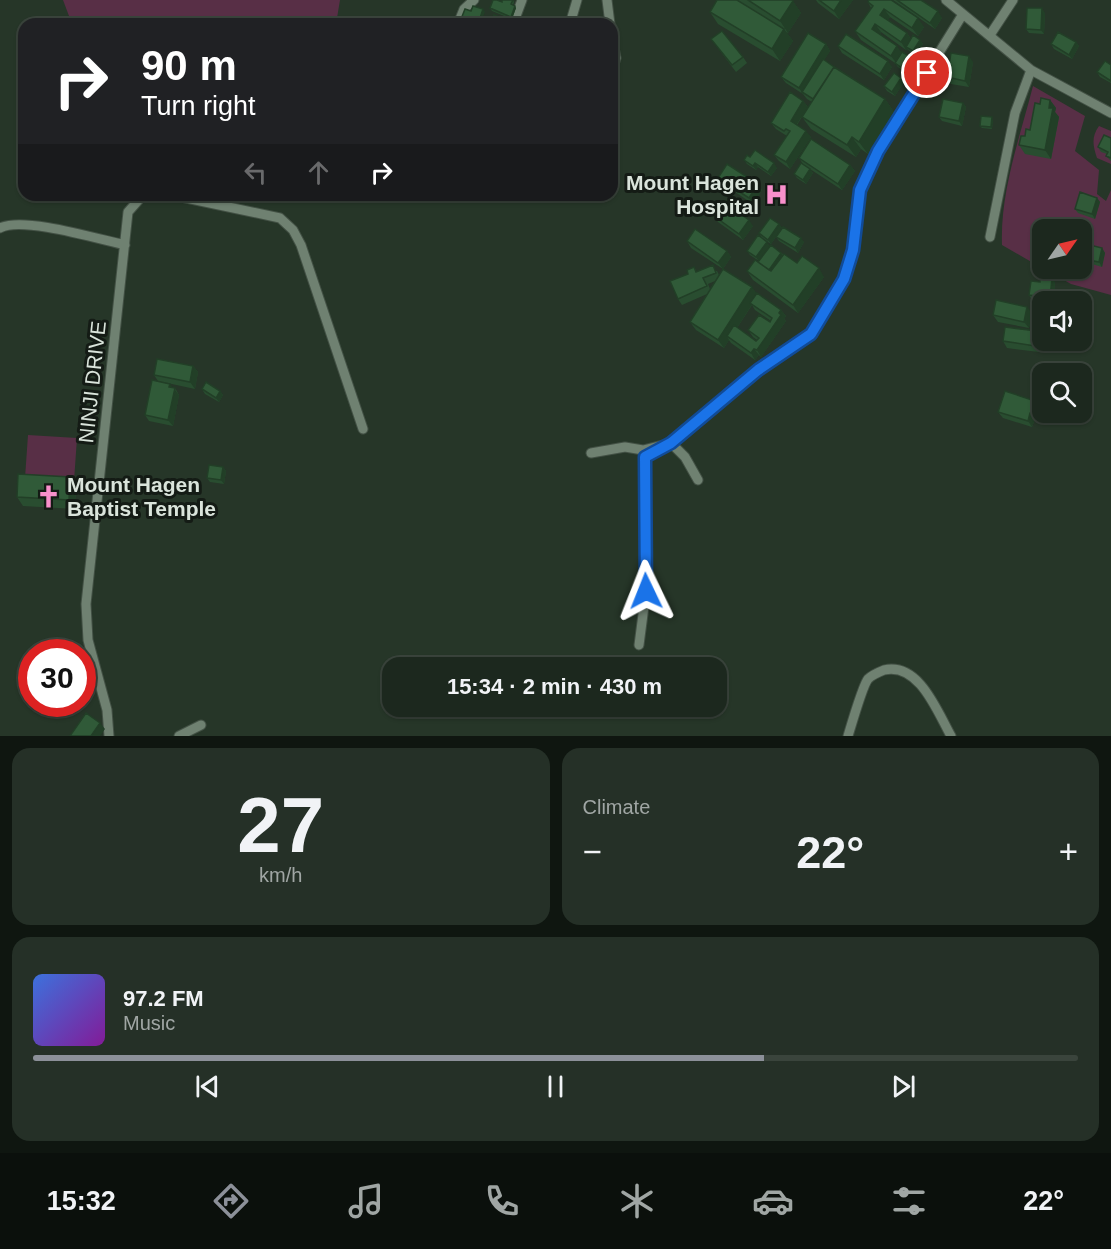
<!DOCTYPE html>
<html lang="en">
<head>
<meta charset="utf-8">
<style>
	body { margin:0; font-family:Helvetica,sans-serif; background:#253027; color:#f1f3f6; height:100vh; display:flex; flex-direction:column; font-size:22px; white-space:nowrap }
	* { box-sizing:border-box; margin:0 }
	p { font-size:20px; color:#a0a6a4 }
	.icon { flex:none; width:33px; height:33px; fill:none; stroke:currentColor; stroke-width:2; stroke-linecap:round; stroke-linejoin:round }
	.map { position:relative; height:736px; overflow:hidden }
	.sheet { display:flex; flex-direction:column; gap:12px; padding:12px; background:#0f1610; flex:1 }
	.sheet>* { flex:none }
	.hud { position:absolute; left:18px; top:18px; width:600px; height:183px; border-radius:18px; box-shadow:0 2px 4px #0004,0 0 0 2px #3a443c; background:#202124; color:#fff; overflow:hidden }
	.needle { width:39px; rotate:56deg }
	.buttons { position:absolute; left:1032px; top:219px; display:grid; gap:12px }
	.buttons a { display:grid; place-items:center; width:60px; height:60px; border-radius:12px; background:#1c281e; box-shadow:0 2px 4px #0004,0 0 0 2px #3a443c; font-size:30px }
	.speed { position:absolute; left:18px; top:639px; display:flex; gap:12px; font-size:30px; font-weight:700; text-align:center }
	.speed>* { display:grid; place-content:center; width:78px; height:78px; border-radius:50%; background:#1c281e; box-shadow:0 2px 4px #0004,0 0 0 2px #3a443c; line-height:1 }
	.speed .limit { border:9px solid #d22; background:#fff; color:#111 }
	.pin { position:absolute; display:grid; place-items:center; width:51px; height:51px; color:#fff; margin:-26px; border:3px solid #fff; border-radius:50%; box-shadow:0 2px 6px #0007 }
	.me { position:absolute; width:66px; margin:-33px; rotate:358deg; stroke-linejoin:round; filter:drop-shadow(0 0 4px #0008) }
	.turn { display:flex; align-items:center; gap:21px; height:126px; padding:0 24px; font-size:27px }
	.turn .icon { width:78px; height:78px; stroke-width:2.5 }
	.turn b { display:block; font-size:42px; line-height:51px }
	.lanes { display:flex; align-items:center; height:57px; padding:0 24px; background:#0003; justify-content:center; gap:30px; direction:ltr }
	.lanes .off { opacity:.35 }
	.big { font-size:45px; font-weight:700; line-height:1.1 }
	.sheet .widget { flex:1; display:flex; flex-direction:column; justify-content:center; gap:9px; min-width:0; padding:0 21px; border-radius:18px; background:#253027 }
	.sheet .dial { align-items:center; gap:0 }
	.dial b { font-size:78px; line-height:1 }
	.song { display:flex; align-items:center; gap:18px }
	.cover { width:72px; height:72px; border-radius:9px; background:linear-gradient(135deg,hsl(220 70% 55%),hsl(290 70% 35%)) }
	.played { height:6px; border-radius:3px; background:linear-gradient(90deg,#8c9099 70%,#3a443c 70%) }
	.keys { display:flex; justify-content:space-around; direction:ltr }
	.heat { display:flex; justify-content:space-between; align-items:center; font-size:33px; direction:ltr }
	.sheet .tiles { flex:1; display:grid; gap:12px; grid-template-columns:1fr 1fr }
	.widget:last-child { grid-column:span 2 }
	.trip { position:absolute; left:382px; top:657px; width:345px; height:60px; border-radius:18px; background:#1c281e; box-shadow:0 2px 4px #0004,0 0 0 2px #3a443c; font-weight:700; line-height:60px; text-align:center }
	.tabs { display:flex; height:96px; justify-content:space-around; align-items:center; background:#0b100c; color:#a0a6a4 }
	.tabs .icon { width:42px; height:42px }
	.tabs .on { color:#8c9099 }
	.tabs b { font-size:27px; color:#f1f3f6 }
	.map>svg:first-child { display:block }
	.green { fill:#582f46 }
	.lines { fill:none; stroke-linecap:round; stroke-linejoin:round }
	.street-casing { stroke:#435145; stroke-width:11 }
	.street { stroke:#6f8171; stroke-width:9 }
	.wall { fill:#294d30; fill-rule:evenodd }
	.shaded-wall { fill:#223f27 }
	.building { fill:#305a38; stroke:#223f27; stroke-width:1.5 }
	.route-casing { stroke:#114b97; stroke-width:15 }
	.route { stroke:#1a73e8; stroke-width:10 }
	.labels { text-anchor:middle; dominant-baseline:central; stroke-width:6; stroke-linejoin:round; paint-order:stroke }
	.poi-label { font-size:21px; font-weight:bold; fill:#dae4db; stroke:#141b15; text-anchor:end }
	.street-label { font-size:21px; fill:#dae4db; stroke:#141b15 }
</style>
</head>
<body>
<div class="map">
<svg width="1111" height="736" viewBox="0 0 1111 736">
	<rect width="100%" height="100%" fill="#263628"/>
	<path class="green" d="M63,0H340L336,24H72Z
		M1033,86L1085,116L1075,151L1099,170L1097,194L1106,201L1111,190V295L1071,284L1043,268H1082V230H1042V268L1002,245C1000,192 1020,137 1033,86Z
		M1099,126L1111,131V164L1097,158C1093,146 1091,137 1099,126Z
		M28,435L77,438L74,481L25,478Z"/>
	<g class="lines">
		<defs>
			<path id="street" d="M607,0L610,24
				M946,0L1031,70L1111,113
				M458,24L464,9L474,0
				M513,24L522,0
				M570,24L577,0
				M990,35L1013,0
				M612,37L616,58L612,71
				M172,195L280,218L293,230L301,245L363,429
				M0,228C22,216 98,239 125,245
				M990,237L1015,113L1031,70
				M591,453L625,447L643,450L671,443L758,370L811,334L844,279L853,250L860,190L878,151L963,14
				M639,645L646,591L645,457L671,443L685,457L698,480
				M109,736L107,710L88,640L86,604L128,212L143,195
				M179,736L201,725
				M848,736C851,726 863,685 868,679C872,675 879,672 884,670C919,662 937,711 951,736"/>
		</defs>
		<use href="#street" class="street-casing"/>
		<use href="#street" class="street"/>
	</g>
	<path class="wall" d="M513,0L514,2L513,5L516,8L512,19L492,11L490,8L502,2Z
		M738,0H792L801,13L788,33L786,32L793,41L780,61L718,24L710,12Z
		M816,0H853L839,19L818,3Z
		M893,0H921L942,18L935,29Z
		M868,2L924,27L918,36L890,17L888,20L907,33L911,39L920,40L923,44L916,56L907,49L906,50L881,32L880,34L901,52L909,56L912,61L905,72L898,67L895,63L861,40L855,31L871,8Z
		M1045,13L1044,34L1029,33L1026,29Z
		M711,39L743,57L747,63L736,72Z
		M1076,42L1079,46L1072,59L1054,49L1051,44Z
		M826,44L830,51L824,60L885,99L894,112L868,154L861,149L856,157L811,129L802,117L812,102L807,99L803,94L786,83L781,77Z
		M838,46L892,67L884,80L842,53Z
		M973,62L969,87L951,84L947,77Z
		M1111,65V83L1100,77L1097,72Z
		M901,78L904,82L895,96L887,91L884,86Z
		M1050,100L1056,108L1055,112L1059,117L1051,159L1025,154L1019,145L1030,130L1040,104Z
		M803,101L808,107L797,125L811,137L790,169L779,161L774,155L787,136L776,129L771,123Z
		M963,103L966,107L962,126L942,121L939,117Z
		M993,119L992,129L982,128L980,126Z
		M1111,138V161L1106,156L1107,154L1101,152L1098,147Z
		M750,157L777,168L771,176L758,167L756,170L747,164L744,160Z
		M799,158L850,165L855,171L842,190L810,169L813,173L806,184L797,178L794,174L803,164Z
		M718,178L758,184L762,190L753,204L723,184Z
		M1097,198L1100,202L1095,219L1078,213L1075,209Z
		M714,216L753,226L743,240L718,222Z
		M779,224L782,228L804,242L798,253L779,241L776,237L771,244L762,238L759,233Z
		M687,241L727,251L731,257L723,269L757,294L781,310L786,316L784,319L786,321L761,357L759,355L755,360L731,343L729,340L724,348L696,330L690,322L707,294L682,305L678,299L688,274L694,267L697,272L717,271L719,275L723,269L691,248ZM715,281L710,289L708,284ZM752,305L755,310L771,321L770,322L748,330L753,337L757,340L756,341L737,328Z
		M1082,243L1102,248L1105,253L1102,267L1092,264L1091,267L1082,265Z
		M770,246L797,263L824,277L798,313L753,280L747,271L759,261L750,255L747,251Z
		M1055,282L1053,302L1032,300L1029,295Z
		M1032,313L1029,328L998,322L993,315Z
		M1041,337L1039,352L1007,348L1003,341Z
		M193,366L198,372L195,389L158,381L154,375Z
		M173,388H175L179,395L173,426L149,421L145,415Z
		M202,389L220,391L223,395L219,402L205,394Z
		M1040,407L1039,408L1043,414L1041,421L1035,419L1032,427L1003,418L998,412Z
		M223,467L226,471L224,484L210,482L207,478Z
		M70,477L76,486L75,509L23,506L17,497Z"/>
	<path class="shaded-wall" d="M841,0H853L839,19L834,11Z
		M793,1L801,13L788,33L780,21Z
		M515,6L516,8L512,19L511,17Z
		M1042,8L1045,13L1044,34L1041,30Z
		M483,9L485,12L480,24H478Z
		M884,9L890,17L886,23L880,15Z
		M938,11L942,18L935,29L930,23Z
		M918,18L924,27L918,36L912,28Z
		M875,24L881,32L878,37L872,29Z
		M784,29L793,41L780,61L772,49Z
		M907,33L912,41L906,47L907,49L906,50L901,42Z
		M920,40L923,44L916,56L913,51Z
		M1076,42L1079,46L1072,59L1069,55Z
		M826,44L830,51L803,94L799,88Z
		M897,46L903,55L897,64L891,56Z
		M909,56L912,61L905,72L902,68Z
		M969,56L973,62L969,87L965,81Z
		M888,61L892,67L884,80L880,74Z
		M901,78L904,82L895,96L892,92Z
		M885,99L894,112L868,154L859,142Z
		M1050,100L1056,108L1055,112L1059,117L1051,159L1045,150Z
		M803,101L808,107L795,127L791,121Z
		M963,103L966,107L962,126L959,121Z
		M992,117L993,119L992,129L991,127Z
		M806,131L811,137L790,169L786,162Z
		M852,137L861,149L856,157L847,145Z
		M755,163L758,167L756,170L753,166Z
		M774,163L777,168L771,176L768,172Z
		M850,165L855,171L842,190L838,184Z
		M810,169L813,173L806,184L803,180Z
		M758,184L762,190L753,204L749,198Z
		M1097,198L1100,202L1095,219L1092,214Z
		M706,207L707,209L700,219L699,217Z
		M749,220L753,226L743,240L739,234Z
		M779,224L782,228L771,244L768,240Z
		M801,238L804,242L798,253L795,248Z
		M767,242L770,246L759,262L756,257Z
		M1102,248L1105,253L1102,267L1099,262Z
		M727,251L731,257L723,269L718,263Z
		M781,253L784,257L772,274L769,270Z
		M819,268L824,277L798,313L793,305Z
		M1052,278L1055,282L1053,302L1050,298Z
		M752,287L758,295L730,339L727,336L729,340L724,348L718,340Z
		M1027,307L1032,313L1029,328L1024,322Z
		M781,310L786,316L784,319L786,321L761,357L757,350Z
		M1037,331L1041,337L1039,352L1035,346Z
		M754,349L759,355L755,360L751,353Z
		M193,366L198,372L195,389L190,382Z
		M170,384L179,395L173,426L168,420Z
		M220,391L223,395L219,402L216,398Z
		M1035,401L1043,414L1041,421L1037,414L1034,406Z
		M1030,413L1035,419L1032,427L1028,421Z
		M223,467L226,471L224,484L221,480Z
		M70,477L76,486L75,509L69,500Z
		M100,723L105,729L100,736H91Z"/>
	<path class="building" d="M493,0H497L502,2V0H513L511,4L515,6L511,17L490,8Z
		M717,0H737L784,29L772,49L710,12Z
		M748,0H792L793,1L780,21Z
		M819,0H841L834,11Z
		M869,0H891L918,18L912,28L884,9L880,15L907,33L901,42L875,24L872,29L897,46L891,56L855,31L873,6L868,2Z
		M897,0H921L938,11L930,23Z
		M473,6L483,9L478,24H464L466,21L461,19L465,9L471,11Z
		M1027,8H1042L1041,30L1026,29Z
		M494,15L504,19L502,24H480L483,18L491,21Z
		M722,31L743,57L732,65L711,39Z
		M1058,32L1076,42L1069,55L1051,44Z
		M808,33L826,44L799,88L781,77Z
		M846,34L888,61L880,74L838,46Z
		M913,35L920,40L913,51L906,47Z
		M902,52L909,56L902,68L895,63Z
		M951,53L969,56L965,81L947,77Z
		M823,59L834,67L813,99L802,92Z
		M1105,61L1111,65V81L1097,72Z
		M834,67L885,99L859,142L852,137L847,145L802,117Z
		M894,73L901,78L892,92L884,86Z
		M790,92L803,101L791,121L806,131L786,162L774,155L790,131L786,129L784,131L771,123Z
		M1041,98L1050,100L1049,108H1053L1045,150L1019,145L1021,136H1025L1026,129L1030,130L1035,103L1040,104Z
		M943,99L963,103L959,121L939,117Z
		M981,116L992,117L991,127L980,126Z
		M1104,135L1111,138V158L1106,156L1108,152L1098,147Z
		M811,139L850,165L838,184L799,158Z
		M755,150L774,163L768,172L755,163L753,166L744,160L747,155L750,157Z
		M801,163L810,169L803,180L794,174Z
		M727,164L758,184L749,198L718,178Z
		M1080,192L1097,198L1092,214L1075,209Z
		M723,202L749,220L739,234L714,216Z
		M699,203L706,207L699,217L692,212Z
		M770,218L779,224L768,240L759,233Z
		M783,227L801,238L795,248L776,237Z
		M695,229L727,251L718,263L687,241Z
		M758,235L767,242L756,257L747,251Z
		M1082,243L1102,248L1099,262L1089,260L1088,263L1082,261Z
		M771,245L781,253L769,270L758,262Z
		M784,254L797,263L802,256L819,268L793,305L747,271L755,260L771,271Z
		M713,265L716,273L703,278L707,286L678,299L670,281L688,274L687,270L694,267L696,272Z
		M723,269L752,287L718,340L690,322Z
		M1040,277L1052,278L1050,298L1029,295L1031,281L1040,282Z
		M757,293L781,310L779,313L781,315L757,350L754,349L751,353L727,336L734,325L756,341L759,338L748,330L759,315L770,322L772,318L750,303Z
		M996,300L1027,307L1024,322L993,315Z
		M1005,327L1037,331L1035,346L1003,341Z
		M157,359L193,366L190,382L154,375Z
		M152,380L170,384L169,387L175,388L168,420L145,415Z
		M206,382L220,391L216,398L202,389Z
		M1005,391L1035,401L1034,406L1039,408L1037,414L1030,413L1028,421L998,412Z
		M209,465L223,467L221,480L207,478Z
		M18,474L70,477L69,500L17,497Z
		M86,713L100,723L91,736H70Z"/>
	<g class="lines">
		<defs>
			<path id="route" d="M646,591L645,457L671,443L758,370L811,334L844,279L853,250L860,190L878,151L927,73"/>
		</defs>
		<use href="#route" class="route-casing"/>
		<use href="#route" class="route"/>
	</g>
	<defs>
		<symbol id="hospital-bare" viewBox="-9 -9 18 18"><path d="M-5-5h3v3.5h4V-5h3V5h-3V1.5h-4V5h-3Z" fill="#f890cb" stroke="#141b15" stroke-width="2.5" paint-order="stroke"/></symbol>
		<symbol id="church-bare" viewBox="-9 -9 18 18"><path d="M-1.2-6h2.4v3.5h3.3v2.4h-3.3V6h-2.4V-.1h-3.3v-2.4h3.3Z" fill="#f890cb" stroke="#141b15" stroke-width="2.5" paint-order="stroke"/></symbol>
	</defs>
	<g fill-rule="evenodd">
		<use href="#hospital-bare" x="760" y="178" width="33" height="33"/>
		<use href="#church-bare" x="32" y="480" width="33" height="33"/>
	</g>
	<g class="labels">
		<g class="poi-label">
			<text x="759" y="182">Mount Hagen<tspan x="759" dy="24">Hospital</tspan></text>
			<text x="67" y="484" text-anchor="start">Mount Hagen<tspan x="67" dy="24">Baptist Temple</tspan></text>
		</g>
		<g class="street-label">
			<text transform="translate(92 382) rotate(-84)">NINJI DRIVE</text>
		</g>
	</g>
</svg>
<div class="buttons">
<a><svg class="needle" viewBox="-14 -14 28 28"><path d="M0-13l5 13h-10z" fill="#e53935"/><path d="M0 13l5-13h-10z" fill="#a0a6a4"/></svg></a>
<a><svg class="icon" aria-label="sound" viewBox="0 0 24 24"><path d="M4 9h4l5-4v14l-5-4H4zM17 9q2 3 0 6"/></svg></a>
<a><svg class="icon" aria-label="search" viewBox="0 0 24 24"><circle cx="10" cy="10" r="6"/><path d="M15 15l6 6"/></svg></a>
</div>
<div class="speed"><div class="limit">30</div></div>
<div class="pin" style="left:927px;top:73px;background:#d93025"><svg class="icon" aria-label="arrive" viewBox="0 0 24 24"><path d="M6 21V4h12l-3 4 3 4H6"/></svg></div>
<svg class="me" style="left:646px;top:591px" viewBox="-20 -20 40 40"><path d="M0-17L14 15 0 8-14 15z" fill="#1a73e8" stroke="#fff" stroke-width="4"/></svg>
<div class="trip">15:34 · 2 min · 430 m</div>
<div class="hud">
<div class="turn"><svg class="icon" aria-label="right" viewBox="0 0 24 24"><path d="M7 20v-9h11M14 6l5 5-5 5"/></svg><div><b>90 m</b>Turn right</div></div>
<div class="lanes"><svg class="icon off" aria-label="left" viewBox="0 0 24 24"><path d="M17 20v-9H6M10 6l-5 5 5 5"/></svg><svg class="icon off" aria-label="ahead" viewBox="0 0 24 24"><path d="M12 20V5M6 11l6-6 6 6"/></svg><svg class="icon" aria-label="right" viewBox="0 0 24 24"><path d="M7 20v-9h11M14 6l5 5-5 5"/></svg></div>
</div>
</div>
<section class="sheet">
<div class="tiles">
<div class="widget dial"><b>27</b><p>km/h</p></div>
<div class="widget"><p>Climate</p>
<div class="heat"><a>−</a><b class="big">22°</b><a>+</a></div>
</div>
<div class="widget">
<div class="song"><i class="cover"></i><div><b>97.2 FM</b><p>Music</p></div></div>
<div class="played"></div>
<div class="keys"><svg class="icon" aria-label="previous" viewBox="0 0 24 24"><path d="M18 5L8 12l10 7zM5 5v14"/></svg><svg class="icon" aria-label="pause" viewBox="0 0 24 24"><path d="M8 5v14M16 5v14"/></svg><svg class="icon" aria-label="next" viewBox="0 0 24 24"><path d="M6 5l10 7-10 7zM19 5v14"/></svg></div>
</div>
</div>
</section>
<nav class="tabs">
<b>15:32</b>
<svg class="icon on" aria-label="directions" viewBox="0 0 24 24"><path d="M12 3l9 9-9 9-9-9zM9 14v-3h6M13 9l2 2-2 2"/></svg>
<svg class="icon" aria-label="music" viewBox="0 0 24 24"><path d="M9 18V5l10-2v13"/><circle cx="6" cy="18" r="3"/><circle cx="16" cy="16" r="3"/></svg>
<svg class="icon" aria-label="phone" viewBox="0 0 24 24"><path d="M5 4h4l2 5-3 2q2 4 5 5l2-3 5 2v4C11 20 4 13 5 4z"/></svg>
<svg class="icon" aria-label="climate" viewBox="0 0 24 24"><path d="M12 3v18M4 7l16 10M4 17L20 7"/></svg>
<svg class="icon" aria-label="car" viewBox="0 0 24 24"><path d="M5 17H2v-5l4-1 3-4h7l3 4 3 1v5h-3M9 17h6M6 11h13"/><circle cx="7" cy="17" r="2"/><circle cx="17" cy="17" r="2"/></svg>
<svg class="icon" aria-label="filters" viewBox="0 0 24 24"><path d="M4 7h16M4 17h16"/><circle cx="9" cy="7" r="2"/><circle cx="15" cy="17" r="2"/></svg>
<b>22°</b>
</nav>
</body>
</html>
